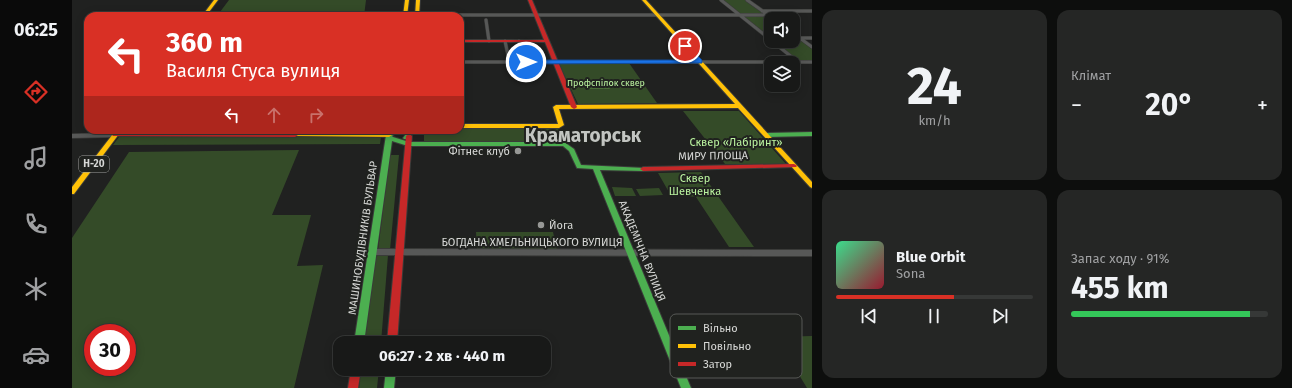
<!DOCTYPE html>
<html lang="uk">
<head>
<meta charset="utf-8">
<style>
	body { margin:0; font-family:"Fira Sans",sans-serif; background:#252625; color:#f1f3f6; height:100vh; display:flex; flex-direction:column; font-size:15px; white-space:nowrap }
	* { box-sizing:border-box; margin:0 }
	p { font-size:13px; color:#9fa0a2 }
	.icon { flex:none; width:22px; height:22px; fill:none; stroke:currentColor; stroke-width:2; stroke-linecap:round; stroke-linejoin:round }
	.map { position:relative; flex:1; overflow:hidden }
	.panel { display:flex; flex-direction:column; gap:10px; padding:10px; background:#0d0e0d; width:480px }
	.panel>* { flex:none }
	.hud { position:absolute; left:12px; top:12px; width:380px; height:122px; border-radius:12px; box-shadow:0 2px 10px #0003,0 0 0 1px #363837; background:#d93025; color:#fff; overflow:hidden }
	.controls { position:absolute; left:692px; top:12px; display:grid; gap:8px }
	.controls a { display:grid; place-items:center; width:36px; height:36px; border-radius:8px; background:#181918; box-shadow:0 2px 10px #0003,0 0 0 1px #363837; font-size:20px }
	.speed { position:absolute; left:12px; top:324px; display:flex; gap:8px; font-size:20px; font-weight:700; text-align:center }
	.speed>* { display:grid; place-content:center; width:52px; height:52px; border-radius:50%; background:#181918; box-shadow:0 2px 10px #0003,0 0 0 1px #363837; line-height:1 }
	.speed .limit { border:6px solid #d22; background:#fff; color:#111 }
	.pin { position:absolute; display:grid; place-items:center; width:34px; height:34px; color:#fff; margin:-17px; border:2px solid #fff; border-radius:50%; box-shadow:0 1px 4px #0007 }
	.me { position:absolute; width:44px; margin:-22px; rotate:90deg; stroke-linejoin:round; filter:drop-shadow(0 0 3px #0008) }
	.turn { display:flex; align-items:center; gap:14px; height:84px; padding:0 16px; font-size:18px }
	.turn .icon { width:52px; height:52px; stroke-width:2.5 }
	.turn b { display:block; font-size:28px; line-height:34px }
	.lanes { display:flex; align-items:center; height:38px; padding:0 16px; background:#0003; justify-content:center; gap:20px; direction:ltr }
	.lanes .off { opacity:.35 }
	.big { font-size:30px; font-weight:700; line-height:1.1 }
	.panel .widget { flex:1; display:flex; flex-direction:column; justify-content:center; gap:6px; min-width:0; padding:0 14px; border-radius:12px; background:#252625 }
	.panel .dial { align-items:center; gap:0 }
	.dial b { font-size:52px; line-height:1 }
	.song { display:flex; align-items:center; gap:12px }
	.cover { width:48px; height:48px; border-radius:6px; background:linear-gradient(135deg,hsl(150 70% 55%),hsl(350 70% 35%)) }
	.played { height:4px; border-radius:2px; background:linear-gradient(90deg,#d93025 60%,#363837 60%) }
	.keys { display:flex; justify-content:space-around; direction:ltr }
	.heat { display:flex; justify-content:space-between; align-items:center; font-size:22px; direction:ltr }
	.charge { height:6px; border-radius:3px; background:linear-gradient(90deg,#34c759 91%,#363837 0) }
	.panel .tiles { flex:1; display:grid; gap:10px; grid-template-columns:repeat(2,1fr) }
	.trip { position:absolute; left:261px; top:336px; width:218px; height:40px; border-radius:12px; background:#181918; box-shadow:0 2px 10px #0003,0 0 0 1px #363837; font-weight:700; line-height:40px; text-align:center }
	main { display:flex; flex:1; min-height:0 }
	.tabs { display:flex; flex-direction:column; width:72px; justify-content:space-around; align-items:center; background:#0a0a0a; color:#9fa0a2 }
	.tabs .icon { width:28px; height:28px }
	.tabs .selected { color:#d93025 }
	.tabs b { font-size:18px; color:#f1f3f6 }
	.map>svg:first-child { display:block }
	.green { fill:#344b28; fill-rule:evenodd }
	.water { fill:#496c38 }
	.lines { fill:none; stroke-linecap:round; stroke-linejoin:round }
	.street-far3-casing { stroke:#3a3b39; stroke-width:4 }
	.street-far2-casing { stroke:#3a3b39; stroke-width:5.5 }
	.street-far1-casing { stroke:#3a3b39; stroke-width:7 }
	.street-casing { stroke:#3a3b39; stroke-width:8 }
	.fast-casing { stroke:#3a3b39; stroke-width:2 }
	.slow-casing { stroke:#3a3b39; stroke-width:2 }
	.jam-casing { stroke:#3a3b39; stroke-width:2 }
	.street-far3 { stroke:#575857; stroke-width:3 }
	.street-far2 { stroke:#575857; stroke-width:4 }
	.street-far1 { stroke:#575857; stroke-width:5 }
	.street { stroke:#575857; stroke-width:6 }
	.fast { fill:#4caf50; fill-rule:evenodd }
	.slow { fill:#ffc107; fill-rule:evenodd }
	.jam { fill:#c62828; fill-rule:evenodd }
	.route { fill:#1a73e8; stroke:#114b97 }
	.poi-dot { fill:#979896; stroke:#20221f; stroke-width:1.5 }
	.labels { text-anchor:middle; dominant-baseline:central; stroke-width:4; stroke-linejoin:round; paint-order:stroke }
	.far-park-label { font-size:9px; fill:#bbf4a0; stroke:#20221f }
	.shield { fill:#20221f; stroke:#a0a19f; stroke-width:1 }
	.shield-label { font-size:10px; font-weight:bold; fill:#d7d8d6 }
	.park-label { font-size:11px; fill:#bbf4a0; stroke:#20221f }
	.poi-label { font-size:11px; fill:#d7d8d6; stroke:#20221f; text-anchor:end }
	.street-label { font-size:11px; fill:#d7d8d6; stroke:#20221f }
	.town-label { font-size:19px; font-weight:bold; fill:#c2c5c1; stroke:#20221f }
	.key { fill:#20221f; stroke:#575956; stroke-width:1 }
	.key-label { font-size:11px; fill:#d7d8d6 }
</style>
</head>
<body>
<main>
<nav class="tabs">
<b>06:25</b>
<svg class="icon selected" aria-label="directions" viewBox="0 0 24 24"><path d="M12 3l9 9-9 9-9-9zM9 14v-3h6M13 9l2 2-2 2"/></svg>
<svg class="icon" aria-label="music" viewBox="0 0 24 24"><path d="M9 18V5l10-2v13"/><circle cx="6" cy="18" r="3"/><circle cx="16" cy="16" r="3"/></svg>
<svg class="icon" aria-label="phone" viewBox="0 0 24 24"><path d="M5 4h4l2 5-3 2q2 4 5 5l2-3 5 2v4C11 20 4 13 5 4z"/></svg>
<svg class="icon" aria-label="climate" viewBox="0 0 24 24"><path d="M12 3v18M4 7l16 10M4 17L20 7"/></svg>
<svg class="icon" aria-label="car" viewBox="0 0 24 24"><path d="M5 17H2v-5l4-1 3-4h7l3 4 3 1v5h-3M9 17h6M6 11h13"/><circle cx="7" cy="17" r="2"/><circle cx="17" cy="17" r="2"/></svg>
</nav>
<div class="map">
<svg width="740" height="388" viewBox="0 0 740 388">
	<rect width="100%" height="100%" fill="#202120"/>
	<path class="green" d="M157,0H294L292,16H145Z
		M651,0H673L691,13H667Z
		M668,16H694L699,19V39Z
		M721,35L740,49V61H727L701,41H721Z
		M557,63L585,103L506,104L487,64Z
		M611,111H667L714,164H653Z
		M388,127H486L491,143H352V130H388Z
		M55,130H309L308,133L53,134Z
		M47,137H309L308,144L41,145Z
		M227,150L200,215H239L225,266L251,265L222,388H0V238L57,152ZM21,333H55V367H21Z
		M318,155H327L318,250H306Z
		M629,172L682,247H657L624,197L598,194L586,173Z
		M540,187L560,188L564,196H543Z
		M587,188L591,195L568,196L564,189Z
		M404,232H481L485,250H405Z
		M303,255H316L309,343H292Z
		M740,336V388H735L704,337Z
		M289,369H307L305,388H287Z"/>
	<path class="water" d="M514,80H533L538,89H518Z"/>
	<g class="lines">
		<defs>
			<path id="street-far3" d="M649,0L699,40
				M675,0L702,19
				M690,11H740
				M345,15H696
				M414,20L417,41
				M721,33L740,47
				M729,38H740
				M433,41L436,55L461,56L459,48H449L447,41
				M700,41L726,62
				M388,62H740"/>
			<path id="street-far2" d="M0,136L43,135"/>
			<path id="street-far1" d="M300,252L659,253"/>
			<path id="street" d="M300,252L740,253"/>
			<path id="fast" d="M321,130H328L320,136L321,137L337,142H492L502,149L509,165L573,168L574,169L571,171L528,170L619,388H609L521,169L505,168L497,151L491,146H336L320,141L292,343H282L314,135Z
				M328,130H335L340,134L336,139H332L331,138L334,134Z
				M740,132V136L694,137L691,135L694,133Z
				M314,369H324L322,388H312Z"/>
			<path id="slow" d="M142,0H146L134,16H130Z
				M333,0H337L335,16H331Z
				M344,0H348L347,16H343Z
				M570,0H574L740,182V188L738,187L666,108L487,109L492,125L487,128H388V124H486L481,107L484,105L663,104Z
				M44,130H50L2,194H0V187Z
				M223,133H317L320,135L317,137L221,136L220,135Z"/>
			<path id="jam" d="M456,0H460L505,107L504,108L502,109L499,107L473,42H388V40H472Z
				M43,133H223L226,135L223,137L41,136L40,135Z
				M337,134L340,136L325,343H315L334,136Z
				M722,164L724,165L725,166L724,167L571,171L568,169L571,167Z
				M279,369H289L286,388H276Z"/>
		</defs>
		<use href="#street-far3" class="street-far3-casing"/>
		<use href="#street-far2" class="street-far2-casing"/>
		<use href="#street-far1" class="street-far1-casing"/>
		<use href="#street" class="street-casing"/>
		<use href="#fast" class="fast-casing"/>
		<use href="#slow" class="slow-casing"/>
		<use href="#jam" class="jam-casing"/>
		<use href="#street-far3" class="street-far3"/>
		<use href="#street-far2" class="street-far2"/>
		<use href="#street-far1" class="street-far1"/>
		<use href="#street" class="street"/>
		<use href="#fast" class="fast"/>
		<use href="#slow" class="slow"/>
		<use href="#jam" class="jam"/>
	</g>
	<path class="route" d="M611,45H615L630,60V63L454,64L451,62L454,60H622L611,47Z"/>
	<g class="poi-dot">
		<circle cx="446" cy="151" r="4"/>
		<circle cx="469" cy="225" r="4"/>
	</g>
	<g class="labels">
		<g class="far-park-label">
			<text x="534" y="83">Профспілок сквер</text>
		</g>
		<rect class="shield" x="7" y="156" width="30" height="16" rx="3"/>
		<g class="shield-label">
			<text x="22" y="164">Н-20</text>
		</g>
		<g class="park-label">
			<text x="664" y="142">Сквер «Лабіринт»</text>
			<text x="623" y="178">Сквер<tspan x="623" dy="13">Шевченка</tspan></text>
		</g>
		<g class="poi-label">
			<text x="438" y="151">Фітнес клуб</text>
			<text x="477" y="225" text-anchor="start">Йога</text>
		</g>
		<g class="street-label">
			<text transform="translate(641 156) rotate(-1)">МИРУ ПЛОЩА</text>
			<text transform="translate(291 238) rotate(-82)">МАШИНОБУДІВНИКІВ БУЛЬВАР</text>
			<text x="460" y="242">БОГДАНА ХМЕЛЬНИЦЬКОГО ВУЛИЦЯ</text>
			<text transform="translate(570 251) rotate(68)">АКАДЕМІЧНА ВУЛИЦЯ</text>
		</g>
		<g class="town-label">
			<text x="511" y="135">Краматорськ</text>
		</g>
	</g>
	<rect x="598" y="314" width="132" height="64" rx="6" class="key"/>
	<rect x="606" y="326" width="18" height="4" fill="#4caf50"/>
	<rect x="606" y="344" width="18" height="4" fill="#ffc107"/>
	<rect x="606" y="362" width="18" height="4" fill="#c62828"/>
	<g class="key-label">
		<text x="631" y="332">Вільно</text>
		<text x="631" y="350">Повільно</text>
		<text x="631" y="368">Затор</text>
	</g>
</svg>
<div class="controls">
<a><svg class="icon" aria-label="sound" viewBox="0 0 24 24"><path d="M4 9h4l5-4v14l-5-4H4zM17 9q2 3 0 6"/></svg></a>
<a><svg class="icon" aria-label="layers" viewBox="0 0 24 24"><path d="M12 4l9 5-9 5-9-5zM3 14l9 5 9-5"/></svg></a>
</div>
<div class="speed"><div class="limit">30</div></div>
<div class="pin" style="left:613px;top:46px;background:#d93025"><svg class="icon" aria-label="arrive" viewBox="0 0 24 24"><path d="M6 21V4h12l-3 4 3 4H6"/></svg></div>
<svg class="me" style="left:454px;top:62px" viewBox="-20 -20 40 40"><circle r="17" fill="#1a73e8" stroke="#fff" stroke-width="3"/><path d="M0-11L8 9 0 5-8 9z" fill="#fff"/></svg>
<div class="trip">06:27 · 2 хв · 440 m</div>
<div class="hud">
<div class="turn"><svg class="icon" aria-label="left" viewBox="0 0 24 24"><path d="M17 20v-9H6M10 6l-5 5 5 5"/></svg><div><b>360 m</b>Василя Стуса вулиця</div></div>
<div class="lanes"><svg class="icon" aria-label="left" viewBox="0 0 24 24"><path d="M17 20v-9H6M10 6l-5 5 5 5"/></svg><svg class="icon off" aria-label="ahead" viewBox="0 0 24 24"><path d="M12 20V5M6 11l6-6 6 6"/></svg><svg class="icon off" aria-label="right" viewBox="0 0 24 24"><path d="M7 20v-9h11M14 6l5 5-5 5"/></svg></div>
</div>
</div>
<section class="panel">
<div class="tiles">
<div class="widget dial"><b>24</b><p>km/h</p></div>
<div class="widget"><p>Клімат</p>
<div class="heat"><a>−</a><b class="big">20°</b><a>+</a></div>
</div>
<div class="widget">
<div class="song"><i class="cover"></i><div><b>Blue Orbit</b><p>Sona</p></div></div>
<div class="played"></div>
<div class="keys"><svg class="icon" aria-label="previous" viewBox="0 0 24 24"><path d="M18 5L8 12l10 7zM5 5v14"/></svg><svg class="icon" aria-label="pause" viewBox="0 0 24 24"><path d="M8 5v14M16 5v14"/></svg><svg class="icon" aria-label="next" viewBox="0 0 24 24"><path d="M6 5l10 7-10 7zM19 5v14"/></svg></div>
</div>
<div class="widget"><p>Запас ходу · 91%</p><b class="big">455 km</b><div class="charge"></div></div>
</div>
</section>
</main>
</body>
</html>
